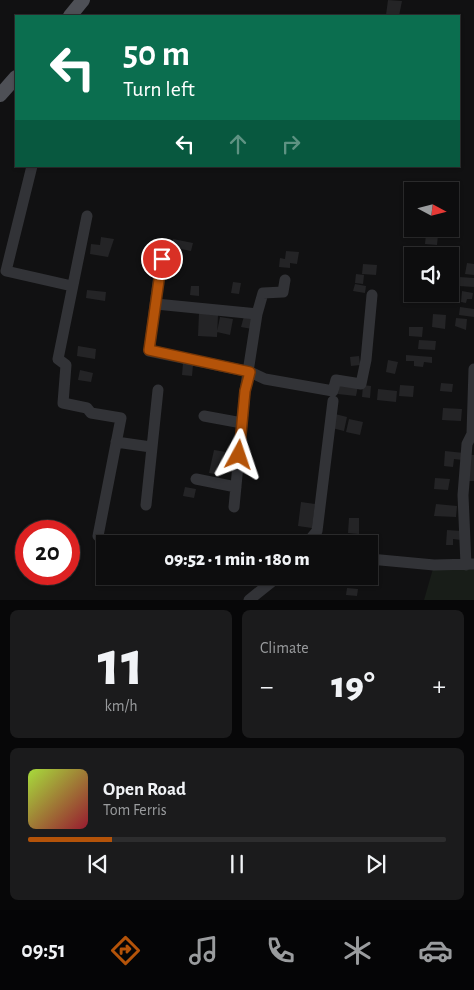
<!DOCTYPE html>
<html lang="en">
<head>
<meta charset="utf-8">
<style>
	body { margin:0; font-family:"Alegreya Sans",sans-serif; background:#1b1b1c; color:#f1f3f6; height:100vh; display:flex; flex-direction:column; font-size:19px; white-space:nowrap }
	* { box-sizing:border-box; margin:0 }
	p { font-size:16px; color:#9a9c9e }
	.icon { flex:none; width:28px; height:28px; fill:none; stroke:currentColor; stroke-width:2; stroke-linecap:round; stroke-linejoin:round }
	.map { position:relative; height:600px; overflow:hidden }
	.drawer { display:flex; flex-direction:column; gap:10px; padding:10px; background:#070708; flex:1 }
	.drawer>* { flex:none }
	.hud { position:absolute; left:15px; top:15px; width:445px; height:152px; border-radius:0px; box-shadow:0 1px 4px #0004,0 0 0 1px #2d2d2e; background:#0b6e4f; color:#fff; overflow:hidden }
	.needle { width:32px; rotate:97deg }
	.buttons { position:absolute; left:404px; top:182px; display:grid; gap:10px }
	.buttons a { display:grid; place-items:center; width:55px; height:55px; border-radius:0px; background:#0d0d0e; box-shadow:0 1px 4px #0004,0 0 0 1px #2d2d2e; font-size:25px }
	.speed { position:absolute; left:15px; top:520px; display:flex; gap:10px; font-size:25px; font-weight:700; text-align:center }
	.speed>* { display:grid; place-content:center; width:65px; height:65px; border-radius:50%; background:#0d0d0e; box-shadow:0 1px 4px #0004,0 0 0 1px #2d2d2e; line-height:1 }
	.speed .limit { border:8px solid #d22; background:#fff; color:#111 }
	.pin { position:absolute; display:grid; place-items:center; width:42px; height:42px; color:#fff; margin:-21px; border:2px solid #fff; border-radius:50%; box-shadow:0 1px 5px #0007 }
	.me { position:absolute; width:55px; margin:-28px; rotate:5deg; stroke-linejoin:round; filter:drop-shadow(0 0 4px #0008) }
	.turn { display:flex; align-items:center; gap:18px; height:105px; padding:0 25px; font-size:22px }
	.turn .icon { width:65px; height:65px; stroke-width:2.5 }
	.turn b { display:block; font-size:35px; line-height:42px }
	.lanes { display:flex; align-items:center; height:48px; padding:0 25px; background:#0003; justify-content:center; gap:25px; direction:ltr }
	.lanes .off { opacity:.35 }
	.big { font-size:38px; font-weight:800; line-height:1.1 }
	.drawer .tile { flex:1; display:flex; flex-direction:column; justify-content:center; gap:8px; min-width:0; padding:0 18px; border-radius:8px; background:#1b1b1c }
	.drawer .dial { align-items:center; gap:0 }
	.dial b { font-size:65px; line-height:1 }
	.song { display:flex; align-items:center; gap:15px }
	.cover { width:60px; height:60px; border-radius:8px; background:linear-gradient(135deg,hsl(80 70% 55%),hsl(350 70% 35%)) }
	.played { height:5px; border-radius:2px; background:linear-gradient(90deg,#b45309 20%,#2d2d2e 20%) }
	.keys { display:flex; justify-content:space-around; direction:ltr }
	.heat { display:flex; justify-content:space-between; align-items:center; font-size:28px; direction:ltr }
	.drawer .tiles { flex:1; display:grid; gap:10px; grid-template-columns:1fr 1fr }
	.tile:last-child { grid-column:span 2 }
	.trip { position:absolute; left:96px; top:535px; width:282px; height:50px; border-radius:0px; background:#0d0d0e; box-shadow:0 1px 4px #0004,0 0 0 1px #2d2d2e; font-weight:800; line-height:50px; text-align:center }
	.tabs { display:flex; height:80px; justify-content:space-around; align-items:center; background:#050506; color:#9a9c9e }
	.tabs .icon { width:35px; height:35px }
	.tabs .selected { color:#b45309 }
	.tabs b { font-size:22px; color:#f1f3f6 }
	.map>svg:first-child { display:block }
	.green { fill:#181d18 }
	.building { fill:#242426 }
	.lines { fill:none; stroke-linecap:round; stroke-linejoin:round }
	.minor { stroke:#323337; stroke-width:11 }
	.major { stroke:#4e5056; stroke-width:14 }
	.route-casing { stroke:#753606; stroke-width:12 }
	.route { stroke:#b45309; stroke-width:9 }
</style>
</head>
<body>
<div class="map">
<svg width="474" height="600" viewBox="0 0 474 600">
	<rect width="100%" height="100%" fill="#111112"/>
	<path class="green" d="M474,564V600H424L434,565Z"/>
	<path class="building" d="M388,0L402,1L399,16L386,15Z
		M426,234L438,235L437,245L425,244Z
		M101,237L114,239L108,257L90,254L91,244L100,245Z
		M173,239L193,243L191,251L171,247Z
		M286,251L299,252L297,264L290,263V268L279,267L280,258L285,259Z
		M467,263L474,264V275L465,274Z
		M363,264L377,265L376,275L362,274Z
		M356,274L364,275L363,284L355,283Z
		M459,277L474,278V287L459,286Z
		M233,282L241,283L239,294L231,293Z
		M355,284L366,286L365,293L353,291Z
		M191,286H199V296L190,295Z
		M87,290L106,292L105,301L86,298Z
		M462,291L473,293L472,299H467L466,303L461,302Z
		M460,307L474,309V317L459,315Z
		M199,313L218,315L217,337L198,336Z
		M433,314L446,315L445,329L432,327Z
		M244,316L254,318L252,329L241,327Z
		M220,317L233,319L230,335L217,332Z
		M456,318L467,319L466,330L455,326Z
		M409,327H423L422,337L409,336Z
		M419,340L436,341L435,350L418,349Z
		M78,346L96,349L95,359L77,356Z
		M406,355L432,357V363L424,362L423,367L414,366V361H406Z
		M359,356L360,365L351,366L350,357Z
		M388,360L398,362L395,374L386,372Z
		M183,363L193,365L192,376L182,375Z
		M80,370L93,373L91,382L78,380Z
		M340,383L358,386L356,396L338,394Z
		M441,383L453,384L452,392L440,391Z
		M363,385L371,386L370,398L362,397Z
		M400,385L414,386L413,397L399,396Z
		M378,389L397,391L396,402L377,400Z
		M443,408L462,409L461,421L442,420Z
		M335,414L347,417L344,431L332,428Z
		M349,419L363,422L360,435L346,432Z
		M214,450L226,452L221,475L209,473Z
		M445,451L464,453L463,460L454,459L453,467L444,466Z
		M468,455H474V481H468Z
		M435,478L450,479L448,490L434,489Z
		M185,487L196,489L194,498L183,496Z
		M301,502L315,504L312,528L298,526Z
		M436,504L457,506L456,517L434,516Z
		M349,518H359V534L348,533Z
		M447,530L461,531V540L453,539V545H446Z
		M347,588L358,589L357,596L346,595Z"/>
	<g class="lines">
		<path class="minor" d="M32,166L6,271L72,286
			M87,216L58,359L66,365L63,403L87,408L91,413L121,418L98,536
			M161,259L149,351L250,372L265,379L333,391L336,380L361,384L366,360L372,295
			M156,304L257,314
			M204,416L242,423
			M116,442L151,447
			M196,479L236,487
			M146,505L158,390
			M234,507L245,391L257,314L263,293L283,292L285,280
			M312,544V537L317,531L333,401
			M370,559L434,565L474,564
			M466,565L463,495L467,444L472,434L474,369
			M249,600L279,576"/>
		<path class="major" d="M70,16L83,0
			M0,95L16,77"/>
	</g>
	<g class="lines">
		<defs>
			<path id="route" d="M162,259L149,350L250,372L245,391L239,455"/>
		</defs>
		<use href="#route" class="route-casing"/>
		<use href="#route" class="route"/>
	</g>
</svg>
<div class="buttons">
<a><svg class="needle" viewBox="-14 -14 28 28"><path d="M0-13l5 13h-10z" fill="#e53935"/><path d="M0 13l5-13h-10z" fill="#9a9c9e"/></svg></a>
<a><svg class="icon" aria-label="sound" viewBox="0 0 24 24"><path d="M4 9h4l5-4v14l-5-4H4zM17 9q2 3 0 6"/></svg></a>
</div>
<div class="speed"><div class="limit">20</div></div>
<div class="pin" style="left:162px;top:259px;background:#d93025"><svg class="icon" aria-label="arrive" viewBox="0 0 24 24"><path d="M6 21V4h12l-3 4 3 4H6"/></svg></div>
<svg class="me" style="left:239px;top:455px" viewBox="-20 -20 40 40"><path d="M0-17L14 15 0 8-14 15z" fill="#b45309" stroke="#fff" stroke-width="4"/></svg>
<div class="trip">09:52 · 1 min · 180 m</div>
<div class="hud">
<div class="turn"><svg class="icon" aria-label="left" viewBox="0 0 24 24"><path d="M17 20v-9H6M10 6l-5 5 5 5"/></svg><div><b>50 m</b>Turn left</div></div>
<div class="lanes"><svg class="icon" aria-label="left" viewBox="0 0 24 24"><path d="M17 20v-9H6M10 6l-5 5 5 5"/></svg><svg class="icon off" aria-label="ahead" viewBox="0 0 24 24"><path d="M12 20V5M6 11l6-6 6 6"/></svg><svg class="icon off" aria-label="right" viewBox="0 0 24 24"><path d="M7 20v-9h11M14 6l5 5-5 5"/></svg></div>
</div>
</div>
<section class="drawer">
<div class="tiles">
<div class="tile dial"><b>11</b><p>km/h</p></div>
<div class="tile"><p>Climate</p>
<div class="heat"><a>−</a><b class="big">19°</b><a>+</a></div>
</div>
<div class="tile">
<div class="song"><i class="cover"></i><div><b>Open Road</b><p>Tom Ferris</p></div></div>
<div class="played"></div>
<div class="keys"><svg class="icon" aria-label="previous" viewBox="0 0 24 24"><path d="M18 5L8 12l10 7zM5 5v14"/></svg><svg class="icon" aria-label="pause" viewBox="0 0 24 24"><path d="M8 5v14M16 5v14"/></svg><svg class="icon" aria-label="next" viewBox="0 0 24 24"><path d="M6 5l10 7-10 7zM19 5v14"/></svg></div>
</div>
</div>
</section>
<nav class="tabs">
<b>09:51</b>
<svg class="icon selected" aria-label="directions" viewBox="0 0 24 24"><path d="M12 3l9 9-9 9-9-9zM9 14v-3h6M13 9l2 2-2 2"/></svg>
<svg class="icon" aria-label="music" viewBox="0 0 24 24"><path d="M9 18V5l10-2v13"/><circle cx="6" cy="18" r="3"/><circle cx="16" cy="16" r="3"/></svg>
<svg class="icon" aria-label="phone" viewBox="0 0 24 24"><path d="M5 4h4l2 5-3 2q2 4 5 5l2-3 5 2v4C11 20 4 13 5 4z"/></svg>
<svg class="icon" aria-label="climate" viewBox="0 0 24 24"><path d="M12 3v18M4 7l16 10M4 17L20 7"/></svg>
<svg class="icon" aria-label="car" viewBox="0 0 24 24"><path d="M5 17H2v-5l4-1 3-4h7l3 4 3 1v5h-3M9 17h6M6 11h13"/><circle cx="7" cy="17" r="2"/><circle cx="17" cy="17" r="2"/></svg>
</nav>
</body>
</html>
